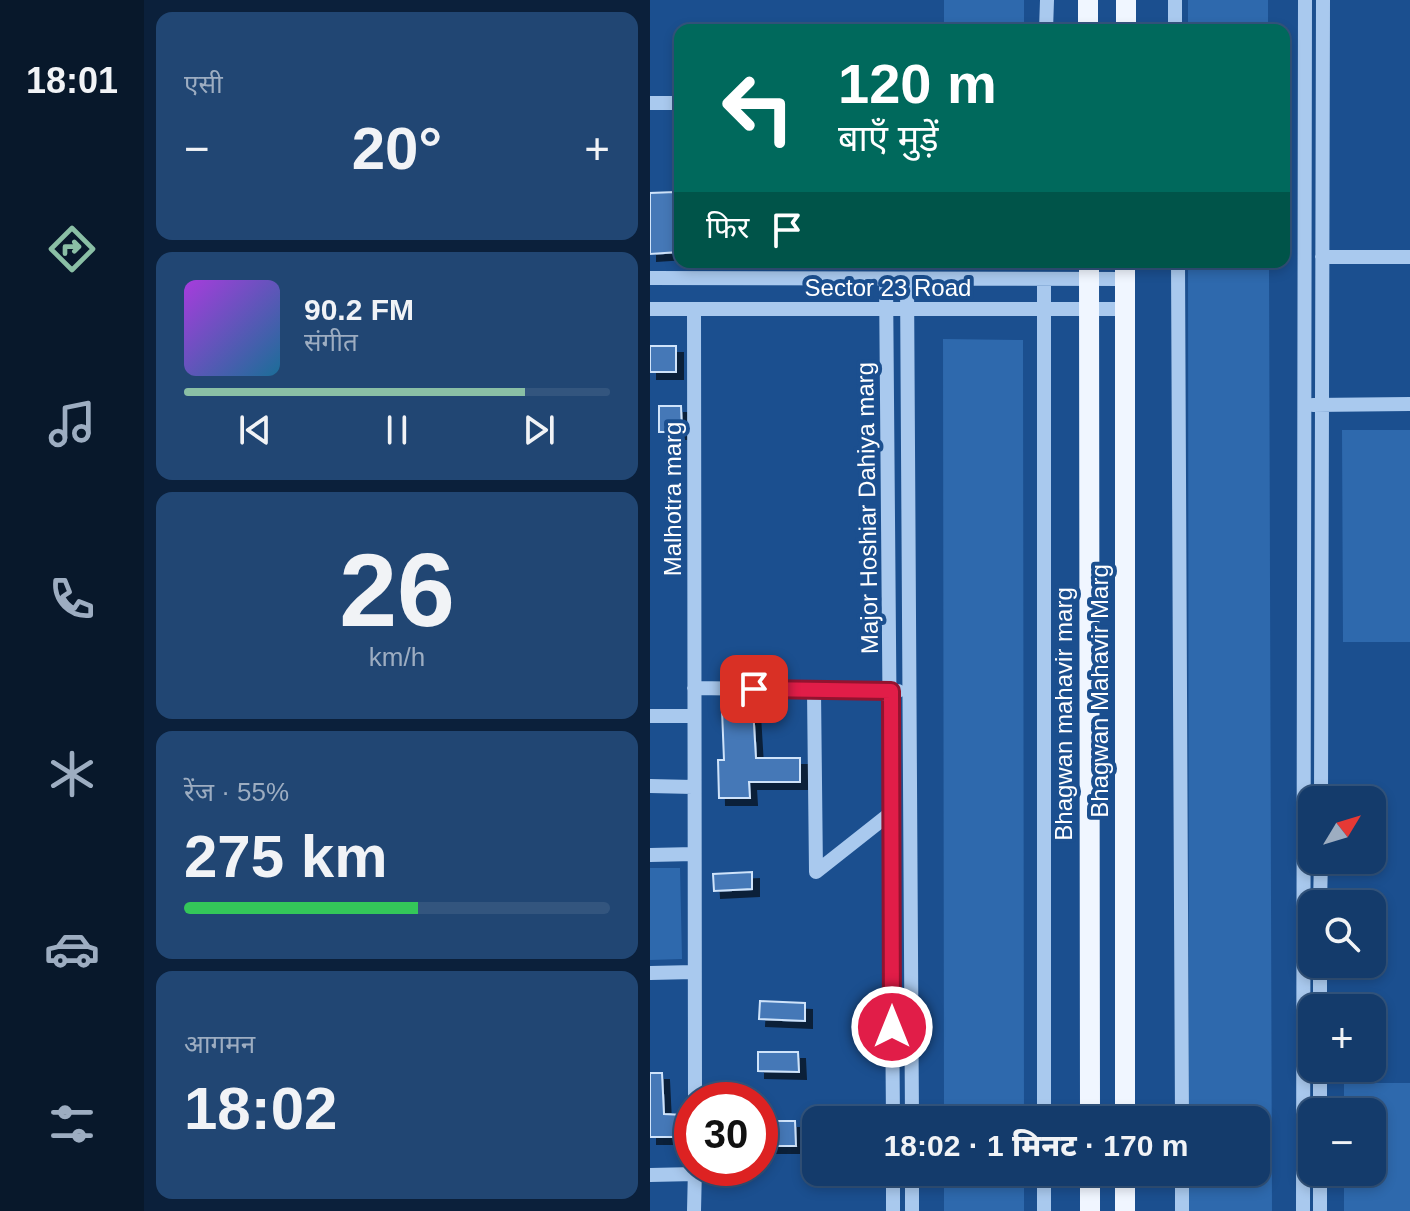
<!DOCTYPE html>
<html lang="hi">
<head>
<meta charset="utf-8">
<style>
	body { margin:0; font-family:Helvetica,"Noto Sans Devanagari",sans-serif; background:#214673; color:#f1f3f6; height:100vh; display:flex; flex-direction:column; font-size:30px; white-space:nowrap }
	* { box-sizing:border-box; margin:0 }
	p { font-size:26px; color:#9dadc1 }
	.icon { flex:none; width:44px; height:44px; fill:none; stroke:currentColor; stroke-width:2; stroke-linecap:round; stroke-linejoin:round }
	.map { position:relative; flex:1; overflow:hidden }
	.panel { display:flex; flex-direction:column; gap:12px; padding:12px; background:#0b203b; width:506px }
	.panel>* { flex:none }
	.hud { position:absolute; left:24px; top:24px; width:616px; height:244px; border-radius:16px; box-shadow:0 4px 12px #0003,0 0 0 2px #33557e; background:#00695c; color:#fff; overflow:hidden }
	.needle { width:52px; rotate:52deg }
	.buttons { position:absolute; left:648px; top:786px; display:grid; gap:16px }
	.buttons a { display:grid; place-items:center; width:88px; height:88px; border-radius:16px; background:#143b6b; box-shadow:0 4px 12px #0003,0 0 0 2px #33557e; font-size:40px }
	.speed { position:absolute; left:24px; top:1082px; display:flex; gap:16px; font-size:40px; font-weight:700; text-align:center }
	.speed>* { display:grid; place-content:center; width:104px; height:104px; border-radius:50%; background:#143b6b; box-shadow:0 4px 12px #0003,0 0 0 2px #33557e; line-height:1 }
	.speed .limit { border:12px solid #d22; background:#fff; color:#111 }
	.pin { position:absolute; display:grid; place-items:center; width:68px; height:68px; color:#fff; margin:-34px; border-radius:16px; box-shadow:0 4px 12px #0006 }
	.me { position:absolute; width:88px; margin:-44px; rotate:0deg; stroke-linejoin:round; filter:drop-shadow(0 0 6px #0008) }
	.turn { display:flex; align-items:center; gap:28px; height:168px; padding:0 32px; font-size:36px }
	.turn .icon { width:104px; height:104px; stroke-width:2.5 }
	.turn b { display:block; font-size:56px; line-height:68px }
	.then { display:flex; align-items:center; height:76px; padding:0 32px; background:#0003; gap:16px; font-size:30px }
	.big { font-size:60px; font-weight:800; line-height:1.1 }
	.panel .widget { flex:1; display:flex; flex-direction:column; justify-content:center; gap:12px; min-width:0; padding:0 28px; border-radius:16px; background:#214673 }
	.panel .dial { align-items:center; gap:0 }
	.dial b { font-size:104px; line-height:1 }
	.song { display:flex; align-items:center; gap:24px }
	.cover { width:96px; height:96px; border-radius:12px; background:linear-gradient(135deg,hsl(280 70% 55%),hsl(200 70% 35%)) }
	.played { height:8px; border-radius:4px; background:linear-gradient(90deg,#8abfa5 80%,#33557e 80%) }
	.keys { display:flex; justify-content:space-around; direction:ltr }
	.heat { display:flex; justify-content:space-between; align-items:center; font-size:44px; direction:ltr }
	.charge { height:12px; border-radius:6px; background:linear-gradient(90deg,#34c759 55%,#33557e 0) }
	.trip { position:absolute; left:152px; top:1106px; width:468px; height:80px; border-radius:16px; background:#143b6b; box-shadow:0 4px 12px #0003,0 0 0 2px #33557e; font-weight:800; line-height:80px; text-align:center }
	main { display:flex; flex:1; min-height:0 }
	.tabs { display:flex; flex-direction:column; width:144px; justify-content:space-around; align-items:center; background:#08182b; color:#9dadc1 }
	.tabs .icon { width:56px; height:56px }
	.tabs .selected { color:#8abfa5 }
	.tabs b { font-size:36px; color:#f1f3f6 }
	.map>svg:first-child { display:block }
	.green { fill:#2e69ad }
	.building { fill:#4478b7; stroke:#cfe3fa; stroke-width:2; filter:url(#shadow) }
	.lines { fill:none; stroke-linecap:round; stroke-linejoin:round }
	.minor { stroke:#a9c9ee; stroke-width:14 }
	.major { stroke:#f0f6ff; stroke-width:20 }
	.route-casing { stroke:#92132f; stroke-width:20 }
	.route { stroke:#e11d48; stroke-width:14 }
	.labels { text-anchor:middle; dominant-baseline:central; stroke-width:8; stroke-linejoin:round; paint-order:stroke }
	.street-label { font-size:24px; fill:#fff; stroke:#1b4f8f }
</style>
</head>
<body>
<main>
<nav class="tabs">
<b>18:01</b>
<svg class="icon selected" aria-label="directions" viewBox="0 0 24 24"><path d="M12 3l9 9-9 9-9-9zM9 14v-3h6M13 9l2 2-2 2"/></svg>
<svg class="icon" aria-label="music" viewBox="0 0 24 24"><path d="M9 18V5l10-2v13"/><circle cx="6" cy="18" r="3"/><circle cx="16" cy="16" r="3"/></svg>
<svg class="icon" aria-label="phone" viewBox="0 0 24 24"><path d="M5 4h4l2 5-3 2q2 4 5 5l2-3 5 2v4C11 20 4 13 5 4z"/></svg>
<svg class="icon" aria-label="climate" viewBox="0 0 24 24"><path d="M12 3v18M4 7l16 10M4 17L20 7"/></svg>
<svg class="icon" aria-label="car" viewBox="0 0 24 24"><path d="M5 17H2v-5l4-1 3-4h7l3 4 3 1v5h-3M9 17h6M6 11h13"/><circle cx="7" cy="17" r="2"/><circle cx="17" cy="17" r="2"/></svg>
<svg class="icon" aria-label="filters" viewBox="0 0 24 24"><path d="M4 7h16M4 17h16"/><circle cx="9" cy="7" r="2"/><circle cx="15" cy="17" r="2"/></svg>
</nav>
<section class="panel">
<div class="widget"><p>एसी</p>
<div class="heat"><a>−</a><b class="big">20°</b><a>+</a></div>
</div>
<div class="widget">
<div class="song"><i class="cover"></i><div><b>90.2 FM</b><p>संगीत</p></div></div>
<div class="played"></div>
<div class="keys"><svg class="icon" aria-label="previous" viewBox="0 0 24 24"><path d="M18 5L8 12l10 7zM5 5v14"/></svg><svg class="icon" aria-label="pause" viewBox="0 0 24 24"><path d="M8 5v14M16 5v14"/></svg><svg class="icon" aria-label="next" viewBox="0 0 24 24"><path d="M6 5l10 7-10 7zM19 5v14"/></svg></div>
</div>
<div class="widget dial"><b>26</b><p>km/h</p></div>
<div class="widget"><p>रेंज · 55%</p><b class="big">275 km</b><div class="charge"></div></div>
<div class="widget"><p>आगमन</p><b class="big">18:02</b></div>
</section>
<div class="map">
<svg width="760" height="1211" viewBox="0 0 760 1211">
	<defs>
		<filter id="shadow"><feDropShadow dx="7" dy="7" stdDeviation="0" flood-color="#0009"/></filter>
	</defs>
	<rect width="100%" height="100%" fill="#1b4f8f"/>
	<path class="green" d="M294,0H374V30H294Z
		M538,0H618V30H538Z
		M538,262H619L622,1211H539V1172H606V1120H539Z
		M293,339L373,340L374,1120H294Z
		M692,430H760V642H693Z
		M0,868H30L32,959L0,960Z
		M694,1083H760V1211H694V1172H722V1112H694Z
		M294,1172H374V1211H294Z"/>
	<path class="building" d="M25,192L29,252L0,254V193Z
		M0,346H26V372H0Z
		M9,406H31L32,432H9Z
		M103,708L106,758H150V782H99L100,798H69L68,760H74L72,710Z
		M102,872V889L64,891L63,874Z
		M110,1001L155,1003V1021L109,1019Z
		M108,1052H148L149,1072L108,1071Z
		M0,1073H12L14,1114L35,1115L36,1137H0Z
		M110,1121H145L146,1146H110Z"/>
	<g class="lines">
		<path class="minor" d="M525,0V30
			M396,30L397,0
			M0,103H30
			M672,257H760
			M528,262L532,1120
			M0,278L475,279
			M236,279L243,1120
			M257,279L262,1120
			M394,279V1120
			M0,309H476
			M44,309L45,1100
			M663,405L760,404
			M44,688L248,691
			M164,691L166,872L242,812
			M0,716H43
			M0,786L43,787
			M671,800L673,0
			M0,855L44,854
			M670,904L671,860
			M0,973L44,972
			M670,1008V964
			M670,1112V1068
			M243,1172V1211
			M262,1172V1211
			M394,1172V1211
			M532,1172V1211
			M0,1175L45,1174
			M44,1211L45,1168
			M653,1211L655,0
			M670,1211V1172"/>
		<path class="major" d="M438,0V30
			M476,30V0
			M439,262L440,1120
			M475,1120V262
			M440,1172V1211
			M475,1211V1172"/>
	</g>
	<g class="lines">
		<defs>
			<path id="route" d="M104,689L241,691L242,1027"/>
		</defs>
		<use href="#route" class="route-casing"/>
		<use href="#route" class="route"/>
	</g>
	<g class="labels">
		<g class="street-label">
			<text x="238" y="287">Sector 23 Road</text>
			<text transform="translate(22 499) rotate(-90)">Malhotra marg</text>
			<text transform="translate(217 508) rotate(-91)">Major Hoshiar Dahiya marg</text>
			<text transform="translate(449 691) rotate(-90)">Bhagwan Mahavir Marg</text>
			<text transform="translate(413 714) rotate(-90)">Bhagwan mahavir marg</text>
		</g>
	</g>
</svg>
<div class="buttons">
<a><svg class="needle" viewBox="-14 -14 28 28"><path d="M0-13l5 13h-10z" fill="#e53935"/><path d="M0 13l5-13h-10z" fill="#9dadc1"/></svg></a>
<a><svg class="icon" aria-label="search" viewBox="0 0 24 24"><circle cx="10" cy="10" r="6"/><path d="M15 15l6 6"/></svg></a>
<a>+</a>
<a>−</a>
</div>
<div class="speed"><div class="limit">30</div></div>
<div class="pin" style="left:104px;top:689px;background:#d93025"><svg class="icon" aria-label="arrive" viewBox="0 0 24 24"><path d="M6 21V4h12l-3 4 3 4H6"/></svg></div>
<svg class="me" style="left:242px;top:1027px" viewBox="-20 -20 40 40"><circle r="17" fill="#e11d48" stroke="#fff" stroke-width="3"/><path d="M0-11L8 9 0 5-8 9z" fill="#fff"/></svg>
<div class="trip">18:02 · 1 मिनट · 170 m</div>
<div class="hud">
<div class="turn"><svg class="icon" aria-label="left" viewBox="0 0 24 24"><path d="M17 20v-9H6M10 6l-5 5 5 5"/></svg><div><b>120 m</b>बाएँ मुड़ें</div></div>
<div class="then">फिर<svg class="icon" aria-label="arrive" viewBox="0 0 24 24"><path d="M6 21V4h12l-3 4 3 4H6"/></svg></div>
</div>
</div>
</main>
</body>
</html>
